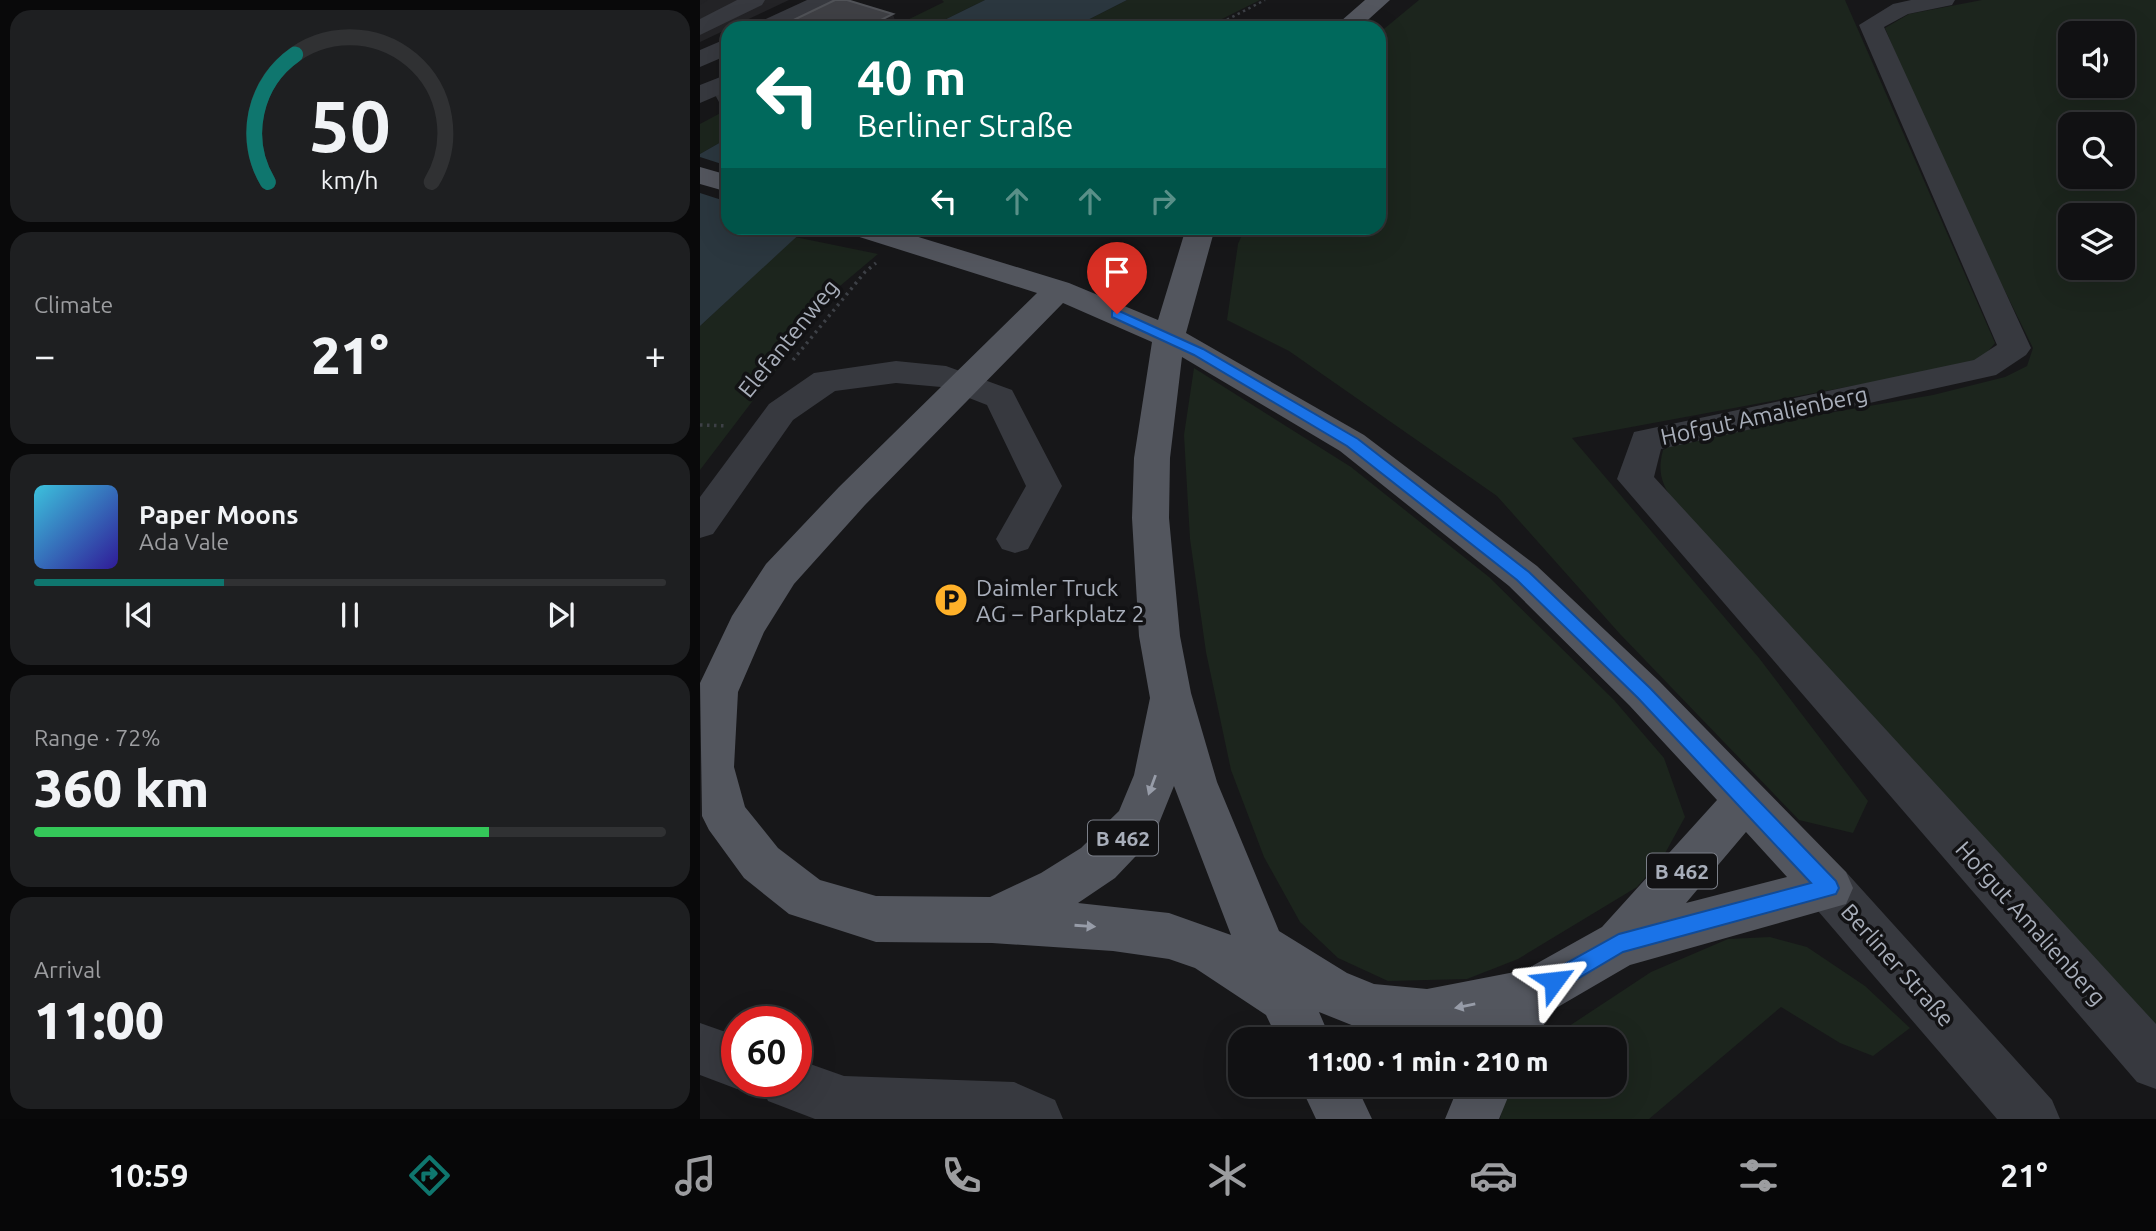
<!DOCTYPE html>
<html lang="en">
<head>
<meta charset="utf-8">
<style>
	body { margin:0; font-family:Ubuntu,sans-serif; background:#1e1f21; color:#f1f3f6; height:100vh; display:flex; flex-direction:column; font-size:26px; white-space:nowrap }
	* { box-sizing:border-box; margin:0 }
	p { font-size:23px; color:#9c9da0 }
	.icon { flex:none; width:38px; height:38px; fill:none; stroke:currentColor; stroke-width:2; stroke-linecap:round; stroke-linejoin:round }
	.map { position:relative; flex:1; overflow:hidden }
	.side { display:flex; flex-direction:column; gap:10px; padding:10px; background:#09090a; width:700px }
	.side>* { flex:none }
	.banner { position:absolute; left:21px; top:21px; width:665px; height:214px; border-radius:21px; box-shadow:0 7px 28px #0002,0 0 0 2px #303133; background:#00695c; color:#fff; overflow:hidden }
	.tools { position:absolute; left:1358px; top:21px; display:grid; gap:14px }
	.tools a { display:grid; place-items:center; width:77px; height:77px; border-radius:14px; background:#111113; box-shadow:0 7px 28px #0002,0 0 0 2px #303133; font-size:35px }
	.speed { position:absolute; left:21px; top:1006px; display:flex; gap:14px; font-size:35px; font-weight:700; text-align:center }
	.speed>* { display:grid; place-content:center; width:91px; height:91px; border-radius:50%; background:#111113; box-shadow:0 7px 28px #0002,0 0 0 2px #303133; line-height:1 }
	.speed .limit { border:10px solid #d22; background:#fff; color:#111 }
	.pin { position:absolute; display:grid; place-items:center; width:60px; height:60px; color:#fff; margin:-72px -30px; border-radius:50% 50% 50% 0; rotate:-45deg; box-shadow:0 0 7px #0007 }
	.pin .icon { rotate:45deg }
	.me { position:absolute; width:77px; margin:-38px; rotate:60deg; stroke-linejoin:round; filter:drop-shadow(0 0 5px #0008) }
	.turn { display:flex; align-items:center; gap:24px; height:147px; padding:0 21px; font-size:32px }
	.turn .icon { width:91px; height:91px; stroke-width:2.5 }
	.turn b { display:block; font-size:49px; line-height:60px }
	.lanes { display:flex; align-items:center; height:66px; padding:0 21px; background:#0003; justify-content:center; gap:35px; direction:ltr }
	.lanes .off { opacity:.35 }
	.big { font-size:52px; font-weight:800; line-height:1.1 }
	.side .card { flex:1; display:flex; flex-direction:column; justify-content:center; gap:10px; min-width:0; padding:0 24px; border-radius:21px; background:#1e1f21 }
	.side .dial { align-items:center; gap:0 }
	.dial svg { height:182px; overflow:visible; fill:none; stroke:#303133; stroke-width:7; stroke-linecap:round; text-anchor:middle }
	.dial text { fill:#f1f3f6; stroke:none }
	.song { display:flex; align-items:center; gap:21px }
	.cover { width:84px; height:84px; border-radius:10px; background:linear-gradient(135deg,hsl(190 70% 55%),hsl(250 70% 35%)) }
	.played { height:7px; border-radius:4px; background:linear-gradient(90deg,#0f766e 30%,#303133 30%) }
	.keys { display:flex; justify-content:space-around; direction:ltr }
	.heat { display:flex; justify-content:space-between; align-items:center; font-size:38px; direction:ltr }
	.charge { height:10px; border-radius:5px; background:linear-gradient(90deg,#34c759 72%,#303133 0) }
	.trip { position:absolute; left:528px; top:1027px; width:399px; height:70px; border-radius:21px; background:#111113; box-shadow:0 7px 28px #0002,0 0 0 2px #303133; font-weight:800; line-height:70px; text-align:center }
	.menu { display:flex; height:112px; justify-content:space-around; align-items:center; background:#070708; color:#9c9da0 }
	.menu .icon { width:49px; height:49px }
	.menu .on { color:#0f766e }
	.menu b { font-size:32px; color:#f1f3f6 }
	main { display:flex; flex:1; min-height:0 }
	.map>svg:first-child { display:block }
	.built { fill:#232326 }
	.green { fill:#1c251d; fill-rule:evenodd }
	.water { fill:#2b373f }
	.pier { fill:#171719 }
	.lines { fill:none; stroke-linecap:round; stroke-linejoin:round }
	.minor-tunnel { stroke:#343539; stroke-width:25; stroke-dasharray:25 12; stroke-linecap:butt }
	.path-far1 { stroke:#3d4046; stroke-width:2.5; stroke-dasharray:2.5 3.5; stroke-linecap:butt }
	.path { stroke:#3d4046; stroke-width:3.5; stroke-dasharray:2.5 4.5; stroke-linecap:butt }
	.minor { fill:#37393f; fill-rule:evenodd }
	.major { fill:#53565e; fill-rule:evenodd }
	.shaded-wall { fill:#222225 }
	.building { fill:#3f4045; stroke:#505257; stroke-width:2 }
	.oneway { fill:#979ca8 }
	.route { fill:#1a73e8; stroke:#114b97; stroke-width:2 }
	.labels { text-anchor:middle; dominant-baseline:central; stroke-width:7; stroke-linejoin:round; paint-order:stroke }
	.shield { fill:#121214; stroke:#7b7f88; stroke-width:2 }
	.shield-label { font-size:21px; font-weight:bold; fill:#a8aeba }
	.street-label { font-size:23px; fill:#a8aeba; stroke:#121214 }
	.poi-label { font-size:23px; fill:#a8aeba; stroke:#121214; text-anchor:start }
</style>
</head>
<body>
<main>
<section class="side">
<div class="card dial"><svg viewBox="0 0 100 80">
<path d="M14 69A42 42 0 1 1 86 69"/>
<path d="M14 69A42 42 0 0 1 26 13" stroke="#0f766e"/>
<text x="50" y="56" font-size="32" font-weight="700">50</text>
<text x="50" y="72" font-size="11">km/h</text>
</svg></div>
<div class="card"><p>Climate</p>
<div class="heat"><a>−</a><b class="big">21°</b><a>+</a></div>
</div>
<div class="card">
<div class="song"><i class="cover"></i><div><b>Paper Moons</b><p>Ada Vale</p></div></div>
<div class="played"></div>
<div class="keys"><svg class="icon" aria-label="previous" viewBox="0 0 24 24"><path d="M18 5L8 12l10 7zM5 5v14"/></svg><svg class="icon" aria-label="pause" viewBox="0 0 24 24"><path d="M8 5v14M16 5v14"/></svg><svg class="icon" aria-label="next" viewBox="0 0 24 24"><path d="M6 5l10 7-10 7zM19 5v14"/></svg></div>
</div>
<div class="card"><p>Range · 72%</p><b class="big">360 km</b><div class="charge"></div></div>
<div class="card"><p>Arrival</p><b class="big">11:00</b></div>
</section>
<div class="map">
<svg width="1456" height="1119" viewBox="0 0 1456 1119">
	<rect width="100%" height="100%" fill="#171719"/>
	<path class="built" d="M0,0H89L0,42Z"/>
	<path class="green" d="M242,0H285L228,28H197L202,26L199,24L244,2Z
		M427,0H560L504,28H372Z
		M719,0H1145L1295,343L1281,360L1249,368L872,438L1059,658L1168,801L1153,833L1099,820L920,634L797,496L589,351L527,320L538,244L545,228H679V33Z
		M1282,0H1456V1039L975,503C962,485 957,473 963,450L989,437L1233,395L1305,377L1327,366L1333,348L1232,143L1185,28L1209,14ZM1370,33H1423V86H1370ZM1370,124H1423V177H1370ZM1370,215H1423V268H1370Z
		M28,109V138L0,154V124Z
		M95,237L178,254L140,286L0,470V326Z
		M494,368L651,467L789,577L914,700L964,758L985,817L963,857L937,887L818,959L767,979L688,981L638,958L600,922L564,857L531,770L506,652L490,539L484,435Z
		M1070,937L1107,947L1165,986L1210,1028L1173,1056L1140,1043L1081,1007L949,1119H800L805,1096L813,1085H915V1040L851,1038L951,972L1028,939Z"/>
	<path class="water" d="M285,0H427L372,28H228Z
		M28,138V228H106L0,326V154Z"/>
	<path class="pier" d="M0,157L28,166V202L0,193Z"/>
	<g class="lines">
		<path class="minor-tunnel" d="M19,102L28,97"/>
		<path class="path-far1" d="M511,28L565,0"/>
		<path class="path" d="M93,360L165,272L176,263
			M0,425L27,426"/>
		<path class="minor" d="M37,0H65L62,5L0,35V19Z
			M107,0H136L133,5L84,28H53L57,23Z
			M1211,0H1255L1252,5L1208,14L1184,27L1331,348L1326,355L1296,375L961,449L954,477L1456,1024V1089L1437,1082L917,479L934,432L1274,360L1297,345L1159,25L1193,4Z
			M28,38V55L0,67V50Z
			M28,74V91L0,103V85Z
			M196,361L246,366L312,390L362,486L328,549L315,553L302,549L296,539L326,486L287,405L241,387L196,383L135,391L93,420L13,534L0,538V497L69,404L114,373Z
			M1129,866L1146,872L1352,1100L1360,1119H1297L1112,904L1105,888L1112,872Z
			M0,1023L37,1036V1082H56L37,1089L0,1075Z
			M96,1059L144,1076L314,1082L355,1100L363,1119H115L68,1101L60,1082H96Z"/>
		<path class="major" d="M665,0H690L659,28H633Z
			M0,167L28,175V192L0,184Z
			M145,228H189L369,283L458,320L486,228H515L486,333L664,435L837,566L959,681L1146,872L1153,888L1146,904L930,965L851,1011L836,1040H782L787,1028L718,1040L674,1034L619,1012L631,1040H578L566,1015L495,968L469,959L413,951L292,943L176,942L89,914L44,878L9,830L2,816L0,683L32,616L66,564L139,487L337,293L150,234ZM363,303L452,342L434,458L432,518L439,636L450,698L434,775L419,811L381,848L341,873L290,897L176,896L120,880L78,848L45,807L34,767L38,692L64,632L94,584L165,505ZM482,357L640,451L809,586L929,705L1017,800L902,927L825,970L727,989L674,984L647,973L579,931L517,782L491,693L480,636L469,518L470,458ZM474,786L531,935L469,913L378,903L415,878L453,838ZM1046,832L1087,877L986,903Z
			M600,1085H656L672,1119H616Z
			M759,1085H813L799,1119H745Z"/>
	</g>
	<path class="shaded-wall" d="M0,0H8L0,5Z
		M193,14L196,24L188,28H165Z"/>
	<path class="building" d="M135,0H147L193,14L165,28H77Z"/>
	<defs><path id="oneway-solid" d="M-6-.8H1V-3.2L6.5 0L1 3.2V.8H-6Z" transform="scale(1.75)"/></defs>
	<g class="oneway">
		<use href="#oneway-solid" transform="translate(452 785) rotate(110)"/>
		<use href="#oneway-solid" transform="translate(385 926) rotate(4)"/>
		<use href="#oneway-solid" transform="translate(765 1006) rotate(168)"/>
	</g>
	<path class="route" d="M417,310L503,349L658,439L829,572L950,688L1136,881L1139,888L1136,894L923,952L862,988L854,991L847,988L844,981L847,974L919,934L1111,883L938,698L817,580L647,446L494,355L412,317V311Z"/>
	<defs>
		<symbol id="parking-disc" viewBox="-11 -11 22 22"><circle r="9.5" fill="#ffb129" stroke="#121214"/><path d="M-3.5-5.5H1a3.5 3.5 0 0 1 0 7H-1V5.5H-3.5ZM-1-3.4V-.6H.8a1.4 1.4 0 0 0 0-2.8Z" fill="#111"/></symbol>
	</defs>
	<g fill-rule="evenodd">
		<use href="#parking-disc" x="232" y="581" width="38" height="38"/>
	</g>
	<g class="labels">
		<g class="shield">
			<rect x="388" y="820.5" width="70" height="35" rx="5"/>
			<rect x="947" y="853.5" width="70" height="35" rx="5"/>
		</g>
		<g class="shield-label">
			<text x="423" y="838">B 462</text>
			<text x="982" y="871">B 462</text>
		</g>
		<g class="street-label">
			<text transform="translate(88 338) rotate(-51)">Elefantenweg</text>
			<text transform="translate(1064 415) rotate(-12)">Hofgut Amalienberg</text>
			<text transform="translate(1331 923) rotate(48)">Hofgut Amalienberg</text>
			<text transform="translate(1198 965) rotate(48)">Berliner Straße</text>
		</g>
		<g class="poi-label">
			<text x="276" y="587">Daimler Truck<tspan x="276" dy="26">AG − Parkplatz 2</tspan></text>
		</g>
	</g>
</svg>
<div class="tools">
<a><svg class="icon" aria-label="sound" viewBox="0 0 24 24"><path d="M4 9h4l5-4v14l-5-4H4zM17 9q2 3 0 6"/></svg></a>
<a><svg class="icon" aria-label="search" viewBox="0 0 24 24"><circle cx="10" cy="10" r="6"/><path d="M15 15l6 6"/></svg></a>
<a><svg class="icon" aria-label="layers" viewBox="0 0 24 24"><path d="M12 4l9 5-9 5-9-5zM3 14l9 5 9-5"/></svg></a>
</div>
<div class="speed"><div class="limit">60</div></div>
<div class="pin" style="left:417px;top:314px;background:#d93025"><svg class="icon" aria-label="arrive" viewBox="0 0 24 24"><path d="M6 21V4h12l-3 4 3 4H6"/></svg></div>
<svg class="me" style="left:854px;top:981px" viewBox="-20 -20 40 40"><path d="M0-17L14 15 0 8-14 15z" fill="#1a73e8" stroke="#fff" stroke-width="4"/></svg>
<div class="trip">11:00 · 1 min · 210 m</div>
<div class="banner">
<div class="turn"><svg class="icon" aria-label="left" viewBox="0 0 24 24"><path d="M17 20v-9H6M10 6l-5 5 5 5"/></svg><div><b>40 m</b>Berliner Straße</div></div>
<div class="lanes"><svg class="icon" aria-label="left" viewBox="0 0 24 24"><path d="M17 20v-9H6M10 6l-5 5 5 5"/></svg><svg class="icon off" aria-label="ahead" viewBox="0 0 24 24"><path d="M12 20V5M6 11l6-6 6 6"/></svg><svg class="icon off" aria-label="ahead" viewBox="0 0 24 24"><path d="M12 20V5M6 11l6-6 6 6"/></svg><svg class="icon off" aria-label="right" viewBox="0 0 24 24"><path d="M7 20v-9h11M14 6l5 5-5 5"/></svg></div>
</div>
</div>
</main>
<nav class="menu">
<b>10:59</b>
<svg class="icon on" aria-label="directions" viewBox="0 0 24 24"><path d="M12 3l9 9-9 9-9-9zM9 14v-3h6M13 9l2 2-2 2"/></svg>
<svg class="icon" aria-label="music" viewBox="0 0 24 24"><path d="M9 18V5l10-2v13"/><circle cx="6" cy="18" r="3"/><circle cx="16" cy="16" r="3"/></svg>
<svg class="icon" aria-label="phone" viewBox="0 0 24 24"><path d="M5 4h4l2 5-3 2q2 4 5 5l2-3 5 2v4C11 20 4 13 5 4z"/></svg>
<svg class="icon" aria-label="climate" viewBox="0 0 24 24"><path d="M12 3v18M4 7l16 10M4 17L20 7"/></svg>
<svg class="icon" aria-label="car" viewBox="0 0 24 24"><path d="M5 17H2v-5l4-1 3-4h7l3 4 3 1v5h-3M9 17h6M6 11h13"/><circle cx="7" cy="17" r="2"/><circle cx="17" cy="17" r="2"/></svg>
<svg class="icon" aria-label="filters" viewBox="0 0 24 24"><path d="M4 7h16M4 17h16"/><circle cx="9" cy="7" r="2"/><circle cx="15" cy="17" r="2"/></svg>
<b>21°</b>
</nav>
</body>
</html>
